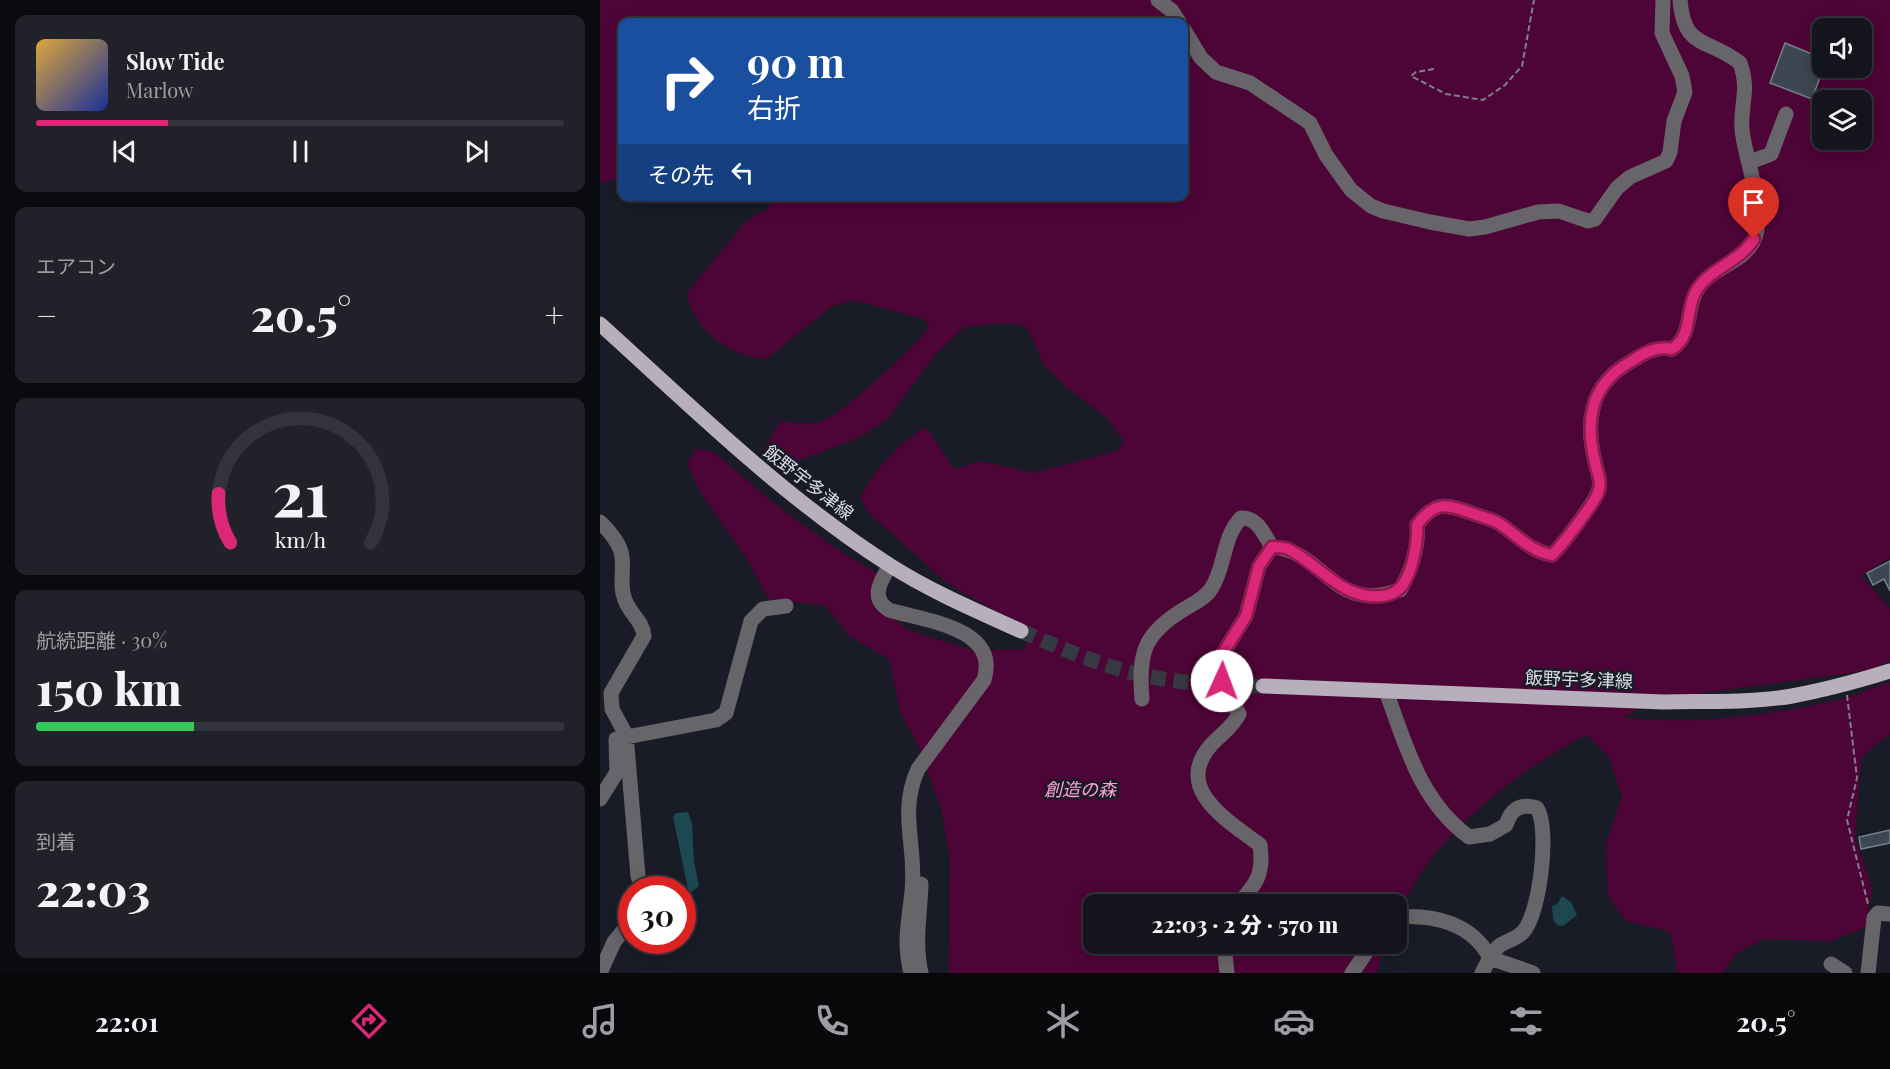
<!DOCTYPE html>
<html lang="ja">
<head>
<meta charset="utf-8">
<style>
	body { margin:0; font-family:"Playfair Display","Noto Sans JP",serif; background:#202129; color:#f1f3f6; height:100vh; display:flex; flex-direction:column; font-size:22px; white-space:nowrap }
	* { box-sizing:border-box; margin:0 }
	p { font-size:20px; color:#9d9ea3 }
	.icon { flex:none; width:33px; height:33px; fill:none; stroke:currentColor; stroke-width:2; stroke-linecap:round; stroke-linejoin:round }
	.map { position:relative; flex:1; overflow:hidden }
	.sheet { display:flex; flex-direction:column; gap:15px; padding:15px; background:#0a0b0f; width:600px }
	.sheet>* { flex:none }
	.top-card { position:absolute; left:18px; top:18px; width:570px; height:183px; border-radius:12px; box-shadow:0 3px 15px #0003,0 0 0 2px #32333b; background:#1a4fa0; color:#fff; overflow:hidden }
	.controls { position:absolute; left:1212px; top:18px; display:grid; gap:12px }
	.controls a { display:grid; place-items:center; width:60px; height:60px; border-radius:12px; background:#13141c; box-shadow:0 3px 15px #0003,0 0 0 2px #32333b; font-size:30px }
	.speed { position:absolute; left:18px; top:876px; display:flex; gap:12px; font-size:30px; font-weight:700; text-align:center }
	.speed>* { display:grid; place-content:center; width:78px; height:78px; border-radius:50%; background:#13141c; box-shadow:0 3px 15px #0003,0 0 0 2px #32333b; line-height:1 }
	.speed .limit { border:9px solid #d22; background:#fff; color:#111 }
	.pin { position:absolute; display:grid; place-items:center; width:51px; height:51px; color:#fff; margin:-62px -26px; border-radius:50% 50% 50% 0; rotate:-45deg; box-shadow:0 0 6px #0007 }
	.pin .icon { rotate:45deg }
	.me { position:absolute; width:66px; margin:-33px; rotate:2deg; stroke-linejoin:round; filter:drop-shadow(0 0 4px #0008) }
	.turn { display:flex; align-items:center; gap:21px; height:126px; padding:0 30px; font-size:27px }
	.turn .icon { width:78px; height:78px; stroke-width:2.5 }
	.turn b { display:block; font-size:42px; line-height:51px }
	.then { display:flex; align-items:center; height:57px; padding:0 30px; background:#0003; gap:12px; font-size:22px }
	.big { font-size:45px; font-weight:800; line-height:1.1 }
	.sheet .card { flex:1; display:flex; flex-direction:column; justify-content:center; gap:9px; min-width:0; padding:0 21px; border-radius:12px; background:#202129 }
	.sheet .dial { align-items:center; gap:0 }
	.dial svg { height:156px; overflow:visible; fill:none; stroke:#32333b; stroke-width:7; stroke-linecap:round; text-anchor:middle }
	.dial text { fill:#f1f3f6; stroke:none }
	.song { display:flex; align-items:center; gap:18px }
	.cover { width:72px; height:72px; border-radius:9px; background:linear-gradient(135deg,hsl(40 70% 55%),hsl(230 70% 35%)) }
	.played { height:6px; border-radius:3px; background:linear-gradient(90deg,#db2777 25%,#32333b 25%) }
	.keys { display:flex; justify-content:space-around; direction:ltr }
	.heat { display:flex; justify-content:space-between; align-items:center; font-size:33px; direction:ltr }
	.charge { height:9px; border-radius:4px; background:linear-gradient(90deg,#34c759 30%,#32333b 0) }
	.trip { position:absolute; left:483px; top:894px; width:324px; height:60px; border-radius:12px; background:#13141c; box-shadow:0 3px 15px #0003,0 0 0 2px #32333b; font-weight:800; line-height:60px; text-align:center }
	.menu { display:flex; height:96px; justify-content:space-around; align-items:center; background:#08080b; color:#9d9ea3 }
	.menu .icon { width:42px; height:42px }
	.menu .active { color:#db2777 }
	.menu b { font-size:27px; color:#f1f3f6 }
	main { display:flex; flex:1; min-height:0 }
	.map>svg:first-child { display:block }
	.green { fill:#4d0436; fill-rule:evenodd }
	.water { fill:#1b4851 }
	.building { fill:#3c4751; stroke:#75818c; stroke-width:1.5 }
	.lines { fill:none; stroke-linecap:round; stroke-linejoin:round }
	.major-tunnel { stroke:#363842; stroke-width:15; stroke-dasharray:15 8; stroke-linecap:butt }
	.path { stroke:#7f808a; stroke-width:2; stroke-dasharray:6 3; stroke-linecap:butt }
	.minor { stroke:#68656a; stroke-width:15 }
	.major { stroke:#b7afbb; stroke-width:15 }
	.route-casing { stroke:#8e194d; stroke-width:15 }
	.route { stroke:#db2777; stroke-width:10 }
	.labels { text-anchor:middle; dominant-baseline:central; stroke-width:5; stroke-linejoin:round; paint-order:stroke }
	.street-label { font-size:18px; fill:#dbdce4; stroke:#191b26 }
	.park-label { font-size:18px; font-style:italic; fill:#fea2d5; stroke:#191b26 }
</style>
</head>
<body>
<main>
<section class="sheet">
<div class="card">
<div class="song"><i class="cover"></i><div><b>Slow Tide</b><p>Marlow</p></div></div>
<div class="played"></div>
<div class="keys"><svg class="icon" aria-label="previous" viewBox="0 0 24 24"><path d="M18 5L8 12l10 7zM5 5v14"/></svg><svg class="icon" aria-label="pause" viewBox="0 0 24 24"><path d="M8 5v14M16 5v14"/></svg><svg class="icon" aria-label="next" viewBox="0 0 24 24"><path d="M6 5l10 7-10 7zM19 5v14"/></svg></div>
</div>
<div class="card"><p>エアコン</p>
<div class="heat"><a>−</a><b class="big">20.5°</b><a>+</a></div>
</div>
<div class="card dial"><svg viewBox="0 0 100 80">
<path d="M14 69A42 42 0 1 1 86 69"/>
<path d="M14 69A42 42 0 0 1 8 44" stroke="#db2777"/>
<text x="50" y="56" font-size="32" font-weight="700">21</text>
<text x="50" y="72" font-size="11">km/h</text>
</svg></div>
<div class="card"><p>航続距離 · 30%</p><b class="big">150 km</b><div class="charge"></div></div>
<div class="card"><p>到着</p><b class="big">22:03</b></div>
</section>
<div class="map">
<svg width="1290" height="973" viewBox="0 0 1290 973">
	<rect width="100%" height="100%" fill="#191b26"/>
	<path class="green" d="M0,0H1290V558L1261,576L1290,609V661L1266,671L1057,699L1023,717C1085,726 1172,715 1233,701C1252,697 1271,688 1290,682V733L1261,758L1255,837L1272,889L1266,927L1231,941L1163,939L1138,952L1122,973H1078L1070,932L1025,920L1008,896L1006,844L1022,796L1008,756L986,735C932,763 878,803 838,850C821,869 809,893 797,916L796,904H494V944H785L777,973H349L350,858L341,808L319,747L301,714L289,659L249,636L225,605L169,600L147,559L99,490L87,463L96,449L112,451L181,509L241,552L277,573L274,607L311,631L372,650L425,649L429,630L347,583L269,513L260,498C275,468 298,444 326,427L354,469L381,461L433,473L517,451L524,441L507,418L466,387L444,365L429,331L423,325L397,323L364,327L334,356L287,420L258,438L192,463L174,458L164,449L180,421C193,423 209,425 222,421C240,416 318,345 329,327L324,319L253,300L232,306L166,359C130,357 93,330 87,293L146,221L169,208L172,197L584,196V22H22V177L0,183ZM1222,28H1262V68H1222ZM1222,100H1262V140H1222Z"/>
	<path class="water" d="M88,812L92,824L94,861L99,886L89,894L73,817L76,813Z
		M962,896L971,902L977,915L963,926L957,925L953,919L952,906L957,904Z"/>
	<path class="building" d="M1185,43L1222,58V72L1212,99L1170,83Z
		M1290,561V591L1284,579L1273,585L1267,573Z
		M1290,830V843L1261,849L1259,837Z"/>
	<g class="lines">
		<path class="major-tunnel" d="M421,631C463,649 507,669 552,677C589,684 626,686 663,686"/>
		<path class="path" d="M834,69L816,72L811,76L846,94L883,100L905,85L922,66L934,0
			M1247,695L1257,778L1247,820L1268,904"/>
		<path class="minor" d="M558,0L572,11L579,22
			M584,30L601,58L616,72L650,83L710,123L726,155L751,190L771,206L783,211L830,222L869,229L885,227L938,212L959,211L988,221L995,219L1017,188L1030,177L1066,161L1070,152L1074,121L1085,92L1082,76L1062,33L1063,0
			M1150,162L1171,154L1186,114
			M0,522C9,530 21,545 22,557C24,572 19,585 25,600C30,614 43,621 44,636L11,693L12,709L26,735L38,876L42,890
			M672,547C724,550 733,615 800,590C811,572 819,547 817,525C835,500 847,504 874,514C882,517 892,519 900,524C917,535 931,552 952,555C961,547 994,503 998,492C1002,482 998,475 996,466C985,424 988,386 1030,362C1045,353 1055,346 1072,349C1092,336 1086,312 1096,292C1108,268 1140,265 1153,242C1168,214 1145,160 1142,130C1140,103 1150,91 1140,63C1107,37 1084,50 1080,0
			M290,566C280,581 270,598 289,610C326,621 400,628 384,680L318,769C298,813 317,846 312,891C309,922 303,941 311,973
			M786,691C806,746 820,801 869,837L890,834L906,825C911,809 920,803 937,808C950,828 940,914 923,932C917,939 906,941 899,946C891,953 887,964 882,973
			M542,699C538,652 544,633 586,608C595,603 605,598 611,589C626,566 622,538 641,518C658,517 664,535 672,547
			M0,799L17,772L16,739L116,720L126,713L151,621L163,609L186,606
			M321,884C320,915 314,942 321,973
			M637,904C657,885 664,873 660,845C627,820 573,789 611,745C621,734 632,728 639,714L622,681L619,669L620,658L646,616L659,566L672,547
			M796,917C833,914 872,923 890,958L933,973
			M624,944L627,973
			M1231,964L1245,973
			M0,973L14,942L32,920
			M752,973L772,944
			M1268,973L1274,918L1278,913L1290,914"/>
		<path class="major" d="M0,324C93,408 184,498 291,566C332,592 377,611 421,631
			M663,686L1063,702C1105,701 1150,703 1192,696C1225,690 1258,681 1290,671"/>
	</g>
	<g class="lines">
		<defs>
			<path id="route" d="M622,681L619,669L620,658L646,616L659,566L672,547C678,547 685,547 690,550C722,567 743,600 782,596C792,595 799,591 804,583C813,568 818,542 817,525C835,500 847,504 874,514C882,517 892,519 900,524C917,535 931,552 952,555C961,547 994,503 998,493C1002,482 998,475 996,466C985,424 988,386 1030,362C1044,353 1055,346 1072,349C1093,336 1085,311 1096,291C1110,268 1140,262 1154,239"/>
		</defs>
		<use href="#route" class="route-casing"/>
		<use href="#route" class="route"/>
	</g>
	<g class="labels">
		<g class="street-label">
			<text transform="translate(209 482) rotate(38)">飯野宇多津線</text>
			<text transform="translate(979 679) rotate(2)">飯野宇多津線</text>
		</g>
		<g class="park-label">
			<text x="480" y="789">創造の森</text>
		</g>
	</g>
</svg>
<div class="controls">
<a><svg class="icon" aria-label="sound" viewBox="0 0 24 24"><path d="M4 9h4l5-4v14l-5-4H4zM17 9q2 3 0 6"/></svg></a>
<a><svg class="icon" aria-label="layers" viewBox="0 0 24 24"><path d="M12 4l9 5-9 5-9-5zM3 14l9 5 9-5"/></svg></a>
</div>
<div class="speed"><div class="limit">30</div></div>
<div class="pin" style="left:1154px;top:239px;background:#d93025"><svg class="icon" aria-label="arrive" viewBox="0 0 24 24"><path d="M6 21V4h12l-3 4 3 4H6"/></svg></div>
<svg class="me" style="left:622px;top:681px" viewBox="-20 -20 40 40"><circle r="19" fill="#fff"/><path d="M0-13L10 11 0 6-10 11z" fill="#db2777"/></svg>
<div class="trip">22:03 · 2 分 · 570 m</div>
<div class="top-card">
<div class="turn"><svg class="icon" aria-label="right" viewBox="0 0 24 24"><path d="M7 20v-9h11M14 6l5 5-5 5"/></svg><div><b>90 m</b>右折</div></div>
<div class="then">その先<svg class="icon" aria-label="left" viewBox="0 0 24 24"><path d="M17 20v-9H6M10 6l-5 5 5 5"/></svg></div>
</div>
</div>
</main>
<nav class="menu">
<b>22:01</b>
<svg class="icon active" aria-label="directions" viewBox="0 0 24 24"><path d="M12 3l9 9-9 9-9-9zM9 14v-3h6M13 9l2 2-2 2"/></svg>
<svg class="icon" aria-label="music" viewBox="0 0 24 24"><path d="M9 18V5l10-2v13"/><circle cx="6" cy="18" r="3"/><circle cx="16" cy="16" r="3"/></svg>
<svg class="icon" aria-label="phone" viewBox="0 0 24 24"><path d="M5 4h4l2 5-3 2q2 4 5 5l2-3 5 2v4C11 20 4 13 5 4z"/></svg>
<svg class="icon" aria-label="climate" viewBox="0 0 24 24"><path d="M12 3v18M4 7l16 10M4 17L20 7"/></svg>
<svg class="icon" aria-label="car" viewBox="0 0 24 24"><path d="M5 17H2v-5l4-1 3-4h7l3 4 3 1v5h-3M9 17h6M6 11h13"/><circle cx="7" cy="17" r="2"/><circle cx="17" cy="17" r="2"/></svg>
<svg class="icon" aria-label="filters" viewBox="0 0 24 24"><path d="M4 7h16M4 17h16"/><circle cx="9" cy="7" r="2"/><circle cx="15" cy="17" r="2"/></svg>
<b>20.5°</b>
</nav>
</body>
</html>
